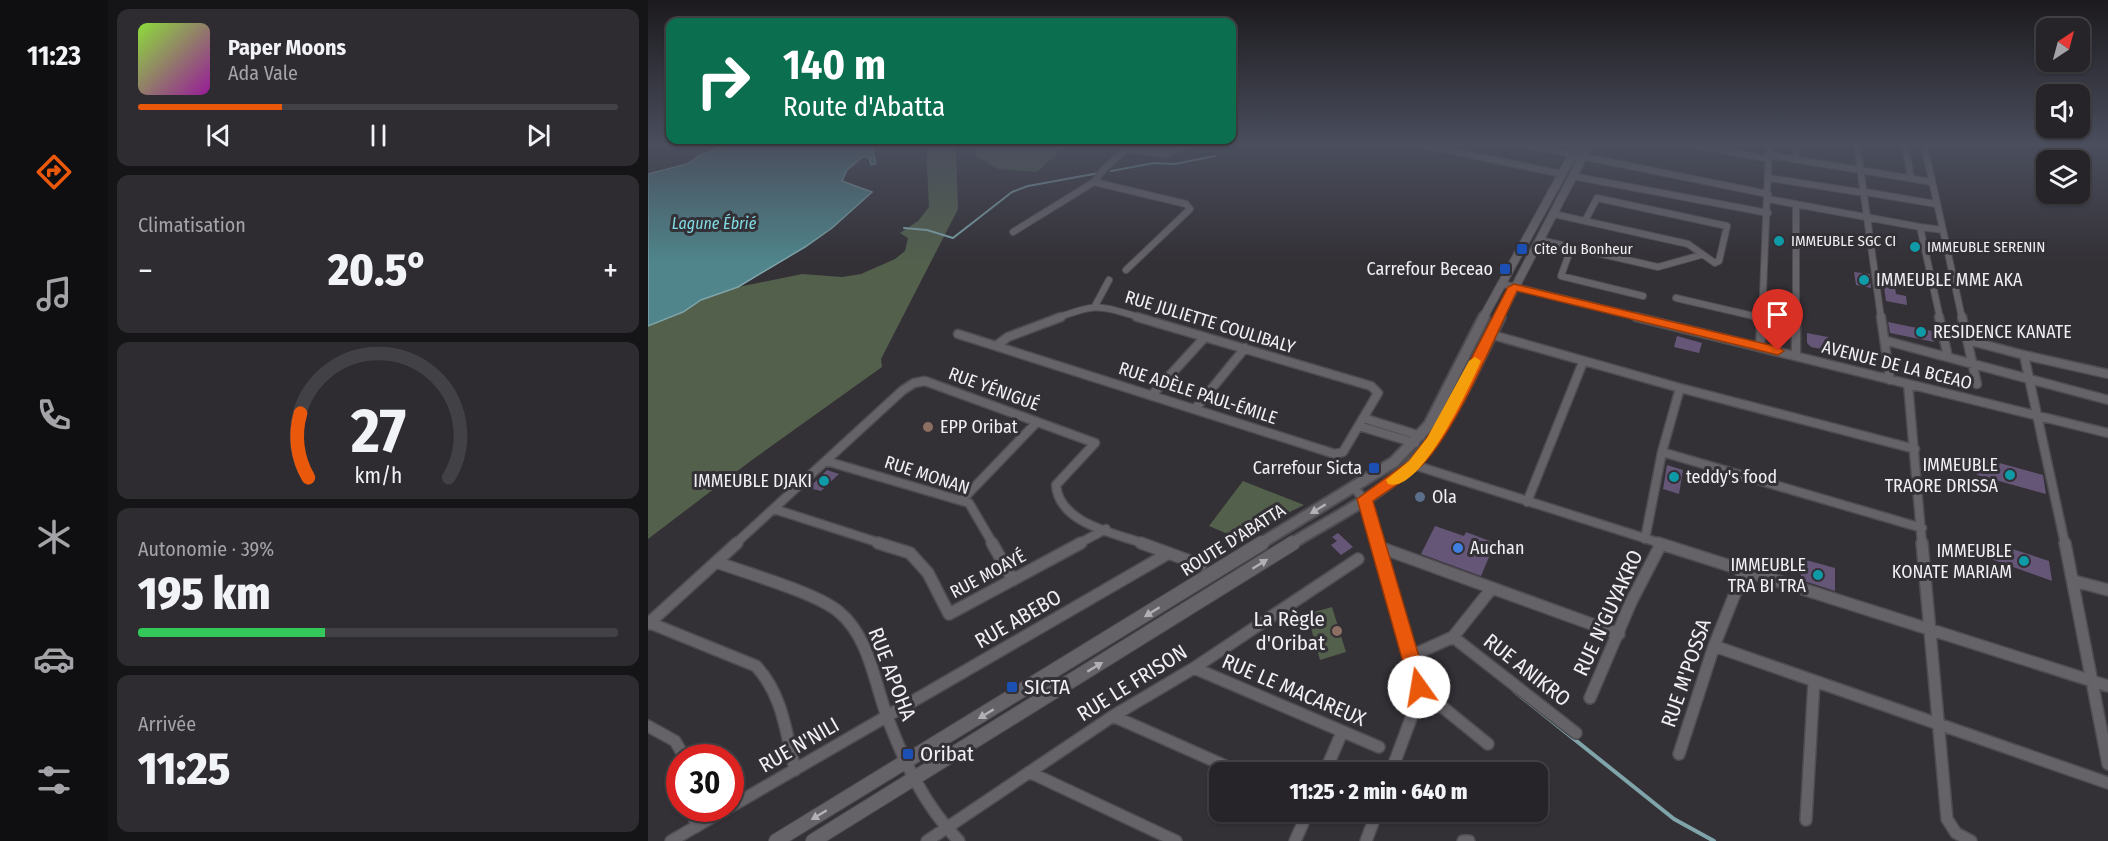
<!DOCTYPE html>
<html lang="fr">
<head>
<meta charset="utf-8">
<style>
	body { margin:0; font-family:"Fira Sans Condensed",sans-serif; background:#2e2c30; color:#f1f3f6; height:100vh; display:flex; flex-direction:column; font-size:22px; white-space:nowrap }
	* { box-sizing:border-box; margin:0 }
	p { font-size:20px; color:#a4a4a8 }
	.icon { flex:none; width:33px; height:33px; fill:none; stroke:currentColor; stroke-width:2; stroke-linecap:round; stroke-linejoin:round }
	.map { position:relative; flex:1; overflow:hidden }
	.panel { display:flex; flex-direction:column; gap:9px; padding:9px; background:#151416; width:540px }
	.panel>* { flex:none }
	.guide { position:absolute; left:18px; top:18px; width:570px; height:126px; border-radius:12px; box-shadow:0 2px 4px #0004,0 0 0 2px #424145; background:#0b6e4f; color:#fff; overflow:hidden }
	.needle { width:39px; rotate:36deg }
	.controls { position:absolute; left:1388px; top:18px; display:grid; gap:12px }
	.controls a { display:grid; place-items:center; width:54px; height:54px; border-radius:12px; background:#262428; box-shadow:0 2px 4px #0004,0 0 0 2px #424145; font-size:30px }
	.speed { position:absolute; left:18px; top:744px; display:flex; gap:12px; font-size:30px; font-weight:700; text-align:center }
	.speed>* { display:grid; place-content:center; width:78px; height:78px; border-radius:50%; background:#262428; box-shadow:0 2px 4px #0004,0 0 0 2px #424145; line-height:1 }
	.speed .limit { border:9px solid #d22; background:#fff; color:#111 }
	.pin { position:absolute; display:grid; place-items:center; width:51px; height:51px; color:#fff; margin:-62px -26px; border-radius:50% 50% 50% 0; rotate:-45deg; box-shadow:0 0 6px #0007 }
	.pin .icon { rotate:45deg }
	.me { position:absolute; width:66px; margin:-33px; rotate:347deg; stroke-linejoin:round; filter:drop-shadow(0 0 4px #0008) }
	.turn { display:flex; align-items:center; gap:21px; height:126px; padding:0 18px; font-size:27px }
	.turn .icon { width:78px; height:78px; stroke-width:2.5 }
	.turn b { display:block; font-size:42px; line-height:51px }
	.big { font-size:45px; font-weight:800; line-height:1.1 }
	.panel .tile { flex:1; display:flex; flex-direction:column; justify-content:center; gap:9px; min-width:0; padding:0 21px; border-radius:12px; background:#2e2c30 }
	.panel .dial { align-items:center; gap:0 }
	.dial svg { height:156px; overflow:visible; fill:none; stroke:#424145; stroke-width:7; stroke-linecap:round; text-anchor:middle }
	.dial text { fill:#f1f3f6; stroke:none }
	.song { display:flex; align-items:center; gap:18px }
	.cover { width:72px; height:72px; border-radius:9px; background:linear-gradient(135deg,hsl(90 70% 55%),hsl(300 70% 35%)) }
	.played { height:6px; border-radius:3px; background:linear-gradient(90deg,#ea580c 30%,#424145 30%) }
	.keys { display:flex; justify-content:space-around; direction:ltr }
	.heat { display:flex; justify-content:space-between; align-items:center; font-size:33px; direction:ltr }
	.charge { height:9px; border-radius:4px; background:linear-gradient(90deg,#34c759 39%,#424145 0) }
	.trip { position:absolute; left:561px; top:762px; width:339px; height:60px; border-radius:12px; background:#262428; box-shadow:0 2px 4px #0004,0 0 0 2px #424145; font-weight:800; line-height:60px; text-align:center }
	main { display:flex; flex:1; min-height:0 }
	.dock { display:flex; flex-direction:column; width:108px; justify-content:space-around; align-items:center; background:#0f0e10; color:#a4a4a8 }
	.dock .icon { width:42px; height:42px }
	.dock .on { color:#ea580c }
	.dock b { font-size:27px; color:#f1f3f6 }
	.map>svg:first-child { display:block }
	.green { fill:#53604c }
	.water { fill:#4f858b; stroke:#7fa5aa; stroke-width:1.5 }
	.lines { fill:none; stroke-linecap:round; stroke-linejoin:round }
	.stream-far1 { stroke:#7fa5aa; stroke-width:2 }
	.stream { stroke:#7fa5aa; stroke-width:4 }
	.building { fill:#655678 }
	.minor-far2-casing { stroke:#4e4c50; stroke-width:8 }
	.minor-far1-casing { stroke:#4e4c50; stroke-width:11 }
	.minor-casing { stroke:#4e4c50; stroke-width:14 }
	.tertiary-far2-casing { stroke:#4e4c50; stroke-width:10 }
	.tertiary-far1-casing { stroke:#4e4c50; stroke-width:14 }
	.tertiary-casing { stroke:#4e4c50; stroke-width:16 }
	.minor-far2 { stroke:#656268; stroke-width:6 }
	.minor-far1 { stroke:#656268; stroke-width:8 }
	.minor { stroke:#656268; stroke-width:11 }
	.tertiary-far2 { stroke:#656268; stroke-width:8 }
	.tertiary-far1 { stroke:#656268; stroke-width:10 }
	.tertiary { stroke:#656268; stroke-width:14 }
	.oneway { fill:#b1b0b4 }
	.route { fill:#ea580c; stroke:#983908; stroke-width:1.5 }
	.slow { fill:#f59e0b }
	.culture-dot { fill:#0f9aa8; stroke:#333036; stroke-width:2 }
	.transit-dot { fill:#1a4fb4; stroke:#333036; stroke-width:2 }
	.education-dot { fill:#8d6e63; stroke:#333036; stroke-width:2 }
	.service-dot { fill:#5c6f8a; stroke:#333036; stroke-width:2 }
	.shop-dot { fill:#3f7fe0; stroke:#333036; stroke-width:2 }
	.labels { text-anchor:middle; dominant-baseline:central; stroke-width:6; stroke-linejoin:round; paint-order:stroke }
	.far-poi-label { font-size:15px; fill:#f0eff2; stroke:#333036; text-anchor:start }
	.far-water-label { font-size:16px; font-style:italic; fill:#82dce7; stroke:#333036 }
	.poi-label { font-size:18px; fill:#f0eff2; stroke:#333036; text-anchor:end }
	.street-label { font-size:18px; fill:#f0eff2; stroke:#333036 }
	.near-street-label { font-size:21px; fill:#f0eff2; stroke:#333036 }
	.near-poi-label { font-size:21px; fill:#f0eff2; stroke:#333036; text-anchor:start }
</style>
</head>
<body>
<main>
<nav class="dock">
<b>11:23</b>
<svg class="icon on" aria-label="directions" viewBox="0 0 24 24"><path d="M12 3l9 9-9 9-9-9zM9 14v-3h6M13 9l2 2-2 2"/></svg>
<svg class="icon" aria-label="music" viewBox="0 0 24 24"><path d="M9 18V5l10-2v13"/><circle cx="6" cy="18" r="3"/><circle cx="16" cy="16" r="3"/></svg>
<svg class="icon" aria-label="phone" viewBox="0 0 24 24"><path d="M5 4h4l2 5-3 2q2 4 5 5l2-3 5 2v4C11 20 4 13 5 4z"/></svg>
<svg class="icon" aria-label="climate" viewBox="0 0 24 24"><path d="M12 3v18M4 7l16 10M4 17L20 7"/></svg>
<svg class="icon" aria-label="car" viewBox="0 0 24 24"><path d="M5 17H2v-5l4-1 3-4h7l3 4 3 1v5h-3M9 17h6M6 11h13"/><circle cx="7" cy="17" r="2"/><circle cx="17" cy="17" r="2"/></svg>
<svg class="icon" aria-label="filters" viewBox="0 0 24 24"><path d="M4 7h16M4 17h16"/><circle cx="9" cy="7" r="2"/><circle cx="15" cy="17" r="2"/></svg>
</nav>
<section class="panel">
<div class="tile">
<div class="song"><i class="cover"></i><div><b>Paper Moons</b><p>Ada Vale</p></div></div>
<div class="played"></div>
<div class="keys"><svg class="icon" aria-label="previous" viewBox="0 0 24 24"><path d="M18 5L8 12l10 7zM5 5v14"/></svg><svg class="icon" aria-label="pause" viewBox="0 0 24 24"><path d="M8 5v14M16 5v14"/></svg><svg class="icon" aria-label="next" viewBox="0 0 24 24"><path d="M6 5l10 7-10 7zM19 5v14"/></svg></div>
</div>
<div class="tile"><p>Climatisation</p>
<div class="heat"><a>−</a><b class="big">20.5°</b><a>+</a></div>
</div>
<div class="tile dial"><svg viewBox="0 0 100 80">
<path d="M14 69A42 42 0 1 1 86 69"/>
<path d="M14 69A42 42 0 0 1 10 36" stroke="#ea580c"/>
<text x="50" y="56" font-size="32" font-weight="700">27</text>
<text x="50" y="72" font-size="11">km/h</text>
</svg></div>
<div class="tile"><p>Autonomie · 39%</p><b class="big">195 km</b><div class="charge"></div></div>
<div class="tile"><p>Arrivée</p><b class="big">11:25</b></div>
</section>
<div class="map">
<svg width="1460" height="841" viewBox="0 0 1460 841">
	<rect width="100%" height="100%" fill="#333036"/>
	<path class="green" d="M278,145H308L310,209L233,359L234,367L104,460L0,539V326L35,312L53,300L90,287L154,274L194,277L213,274L247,259L257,251L260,238L252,233L270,221L281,207Z
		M419,145L389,172L350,169L329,157L327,145Z
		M595,481L656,505L589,538L561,526Z
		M684,607L698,652L672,660L659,614Z"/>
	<path class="water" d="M83,145H224L228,164L223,165L221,158L216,156L199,170L194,181L224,192L184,228L157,247L90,287L53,300L35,312L0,326V174L39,164L54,154Z"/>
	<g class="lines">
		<path class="stream-far1" d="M463,171L506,163L527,164L567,156
			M256,228L279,230L305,238L364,192L380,186L451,173"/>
		<path class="stream" d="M866,691L1026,819L1066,841"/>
	</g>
	<path class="building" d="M1206,272L1222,274L1223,288L1208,285Z
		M1234,273L1245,275L1248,294L1258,296L1259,305L1238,301Z
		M1240,322L1284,331L1286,342L1242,333Z
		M1159,333L1180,337L1182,347H1178V350L1163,347L1159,343Z
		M1029,336L1054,343L1051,353L1026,347Z
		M1326,456L1395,475L1398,494L1329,475Z
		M1019,465L1035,470L1031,494L1015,489Z
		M179,470L191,474L173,491L161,488Z
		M787,526L816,536L818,532L847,543L833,576L773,554Z
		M690,533L705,547L693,555L683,545L689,541L684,537Z
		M1343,542L1401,561L1404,581L1343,559Z
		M1158,560L1187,568V591L1153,580V568L1158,570Z"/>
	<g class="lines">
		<defs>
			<path id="minor-far2" d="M774,145L914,174
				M878,145L1120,194
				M1046,145L1121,159
				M1148,145L1149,160
				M1209,145L1233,318
				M1257,145L1263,178
				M479,149L517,154L539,145
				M1121,155L1284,182
				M924,176L1120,213
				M1121,178L1217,193
				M1217,192L1288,204
				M949,198L1079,226L1071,261L1067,263L1040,244L937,221Z
				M1120,199L1272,227L1292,318
				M1148,204V318
				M906,214L937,221
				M1272,227L1295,230L1276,145
				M1295,230L1314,318
				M365,232L446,182
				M892,240L1010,267L1053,255
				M923,248L913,276L995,296
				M478,270L542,209L538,204L446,182L456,169L483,145
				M855,284L994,318
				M1028,298L1114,318
				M447,306L461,280
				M409,318C451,302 452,306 494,318
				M1114,318L1121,145"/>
			<path id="minor-far1" d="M988,317L1460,433
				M1108,317L1114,318
				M1148,317V355
				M1233,317L1242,380
				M1291,317L1300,357
				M1314,317L1329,384
				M310,334L687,454L695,452L730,393L723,386L489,317
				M841,334L1032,388L1267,449
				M1319,340L1376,355
				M1239,341L1460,400
				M349,345L360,337L413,317
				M1112,346L1114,317
				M1260,384L1274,544
				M504,395L557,337
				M547,409L597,348
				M715,418L773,436
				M711,426L767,443
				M1014,452L1274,528
				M178,461L321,503L345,544
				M766,465L1015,544
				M706,488L716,499L729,544
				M314,500L389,422
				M879,502L935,362
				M126,509L235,544
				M997,539L1014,452L1032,388
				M87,544L255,390L266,383L277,381L447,443L408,485C411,524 467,533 497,544
				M430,544L458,529
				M1417,544L1376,355L1460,374"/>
			<path id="minor" d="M230,543L262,553L280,573L301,614L433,543
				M344,543L365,580
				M493,543L553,565
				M729,543L771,688L768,705L743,772
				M1010,543L1460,686
				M1274,543L1299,819L1308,833L1323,841
				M1417,543L1460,764
				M731,547L971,634
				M68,562C98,573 169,593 191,612C221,636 227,685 240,719C257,764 277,806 311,841
				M1426,581L1460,590
				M2,623L108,666C135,695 138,733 147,770
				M0,624L89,543
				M805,637L928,733
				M1066,646L1460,783
				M763,656L805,637L844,588
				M546,668L731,747
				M771,688L840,744
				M942,698L983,602L1013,544
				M465,716L591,772
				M0,726L27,741L37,758
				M1031,754L1066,646L1096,571
				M381,772L528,841
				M677,772L694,732
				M82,807L521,553
				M45,808L48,827
				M1158,820L1166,681
				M23,841L80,808
				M279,841L465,716L546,668L710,559
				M647,841L660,812
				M718,841L729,812
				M815,841H821"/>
			<path id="tertiary-far2" d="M835,318L930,145
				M851,318L941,145"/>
			<path id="tertiary-far1" d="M612,544L746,462L781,425L836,317
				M643,544C685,518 734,495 768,459C806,419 827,365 852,317"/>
			<path id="tertiary" d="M128,841L614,543
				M165,841L645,543"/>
		</defs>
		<use href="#minor-far2" class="minor-far2-casing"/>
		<use href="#minor-far1" class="minor-far1-casing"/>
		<use href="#minor" class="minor-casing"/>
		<use href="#tertiary-far2" class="tertiary-far2-casing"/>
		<use href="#tertiary-far1" class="tertiary-far1-casing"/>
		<use href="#tertiary" class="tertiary-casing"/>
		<use href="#minor-far2" class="minor-far2"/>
		<use href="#minor-far1" class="minor-far1"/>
		<use href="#minor" class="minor"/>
		<use href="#tertiary-far2" class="tertiary-far2"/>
		<use href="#tertiary-far1" class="tertiary-far1"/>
		<use href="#tertiary" class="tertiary"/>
	</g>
	<defs><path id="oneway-solid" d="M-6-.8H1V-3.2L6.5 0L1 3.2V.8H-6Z" transform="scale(1.5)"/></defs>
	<g class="oneway">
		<use href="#oneway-solid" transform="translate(670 509) rotate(149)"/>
		<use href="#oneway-solid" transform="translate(612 564) rotate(-32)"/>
		<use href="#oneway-solid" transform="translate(504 612) rotate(148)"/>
		<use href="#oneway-solid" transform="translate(447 667) rotate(-31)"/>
		<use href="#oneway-solid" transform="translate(338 714) rotate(149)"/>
		<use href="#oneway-solid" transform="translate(171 815) rotate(149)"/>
	</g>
	<linearGradient id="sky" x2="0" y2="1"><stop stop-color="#1c1a1e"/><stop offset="0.55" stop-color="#4a4e5d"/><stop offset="1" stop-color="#4a4e5d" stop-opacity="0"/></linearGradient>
	<rect width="1460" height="263" fill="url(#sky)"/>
	<path class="route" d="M866,284L1130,347L1136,351L1130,355L869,291C846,338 806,437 770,469C756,481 739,491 725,501L780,687L777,694L771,696L764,694L762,687L709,499L761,461L779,438L798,408L860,287Z"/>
	<path class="slow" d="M827,357L833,361C822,385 773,495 740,484L738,480L761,461L779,438L821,361Z"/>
	<g class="culture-dot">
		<circle cx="1131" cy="241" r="6"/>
		<circle cx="1267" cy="247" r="6"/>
		<circle cx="1216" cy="280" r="6"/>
		<circle cx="1273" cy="332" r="6"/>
		<circle cx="1362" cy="475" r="6"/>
		<circle cx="1026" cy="477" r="6"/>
		<circle cx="176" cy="481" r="6"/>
		<circle cx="1376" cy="561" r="6"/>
		<circle cx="1170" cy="575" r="6"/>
	</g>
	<g class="transit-dot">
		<rect x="868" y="243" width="12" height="12" rx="3"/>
		<rect x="851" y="263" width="12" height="12" rx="3"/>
		<rect x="720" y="462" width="12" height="12" rx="3"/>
		<rect x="358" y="681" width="12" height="12" rx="3"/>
		<rect x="254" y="748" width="12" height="12" rx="3"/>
	</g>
	<g class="education-dot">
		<circle cx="280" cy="427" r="6"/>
		<circle cx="689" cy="631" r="6"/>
	</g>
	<circle class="service-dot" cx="772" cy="497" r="6"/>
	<circle class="shop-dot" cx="810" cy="548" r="6"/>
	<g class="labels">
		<g class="far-poi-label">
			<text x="1143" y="241">IMMEUBLE SGC CI</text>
			<text x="1279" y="247">IMMEUBLE SERENIN</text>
			<text x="886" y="249">Cite du Bonheur</text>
		</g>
		<g class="far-water-label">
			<text x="66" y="223">Lagune Ébrié</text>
		</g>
		<g class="poi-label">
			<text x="845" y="269">Carrefour Beceao</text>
			<text x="1228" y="280" text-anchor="start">IMMEUBLE MME AKA</text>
			<text x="1285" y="332" text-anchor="start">RESIDENCE KANATE</text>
			<text x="292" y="427" text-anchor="start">EPP Oribat</text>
			<text x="1350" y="465">IMMEUBLE<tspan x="1350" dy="21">TRAORE DRISSA</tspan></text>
			<text x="714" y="468">Carrefour Sicta</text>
			<text x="1038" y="477" text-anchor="start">teddy's food</text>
			<text x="164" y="481">IMMEUBLE DJAKI</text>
			<text x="784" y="497" text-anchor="start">Ola</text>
			<text x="822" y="548" text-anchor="start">Auchan</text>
			<text x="1364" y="551">IMMEUBLE<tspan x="1364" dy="21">KONATE MARIAM</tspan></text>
			<text x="1158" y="565">IMMEUBLE<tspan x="1158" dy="21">TRA BI TRA</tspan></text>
		</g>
		<g class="street-label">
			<text transform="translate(562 322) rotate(17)">RUE JULIETTE COULIBALY</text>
			<text transform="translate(1249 365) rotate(14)">AVENUE DE LA BCEAO</text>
			<text transform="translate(346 389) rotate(20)">RUE YÉNIGUÉ</text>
			<text transform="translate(550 393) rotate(18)">RUE ADÈLE PAUL-ÉMILE</text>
			<text transform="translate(279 475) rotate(18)">RUE MONAN</text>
			<text transform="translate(585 540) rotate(-32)">ROUTE D'ABATTA</text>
			<text transform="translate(340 574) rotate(-28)">RUE MOAYÉ</text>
		</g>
		<g class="near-street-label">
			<text transform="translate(960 613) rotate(-65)">RUE N'GUYAKRO</text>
			<text transform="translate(370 619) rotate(-30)">RUE ABEBO</text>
			<text transform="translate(879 670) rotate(38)">RUE ANIKRO</text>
			<text transform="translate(1038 673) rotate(-71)">RUE M'POSSA</text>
			<text transform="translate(244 674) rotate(69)">RUE APOHA</text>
			<text transform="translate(484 683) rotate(-32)">RUE LE FRISON</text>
			<text transform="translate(646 690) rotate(23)">RUE LE MACAREUX</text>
			<text transform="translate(151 745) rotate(-30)">RUE N'NILI</text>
		</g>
		<g class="near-poi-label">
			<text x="677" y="619" text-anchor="end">La Règle<tspan x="677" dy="24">d'Oribat</tspan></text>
			<text x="376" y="687">SICTA</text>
			<text x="272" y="754">Oribat</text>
		</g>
	</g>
</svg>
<div class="controls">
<a><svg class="needle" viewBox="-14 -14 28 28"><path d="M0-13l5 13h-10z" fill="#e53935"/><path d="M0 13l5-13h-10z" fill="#a4a4a8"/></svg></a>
<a><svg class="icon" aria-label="sound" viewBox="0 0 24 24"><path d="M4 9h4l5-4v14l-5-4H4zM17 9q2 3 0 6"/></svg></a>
<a><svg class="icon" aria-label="layers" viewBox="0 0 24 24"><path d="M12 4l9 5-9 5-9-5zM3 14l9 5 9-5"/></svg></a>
</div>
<div class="speed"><div class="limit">30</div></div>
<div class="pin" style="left:1130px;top:351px;background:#d93025"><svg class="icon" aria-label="arrive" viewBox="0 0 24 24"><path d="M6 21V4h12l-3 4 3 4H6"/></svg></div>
<svg class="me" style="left:771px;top:687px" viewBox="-20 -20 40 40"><circle r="19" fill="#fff"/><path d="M0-13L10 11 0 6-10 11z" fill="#ea580c"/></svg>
<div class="trip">11:25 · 2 min · 640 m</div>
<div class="guide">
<div class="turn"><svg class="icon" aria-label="right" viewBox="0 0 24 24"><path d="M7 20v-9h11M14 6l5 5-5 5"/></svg><div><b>140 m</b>Route d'Abatta</div></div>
</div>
</div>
</main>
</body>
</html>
